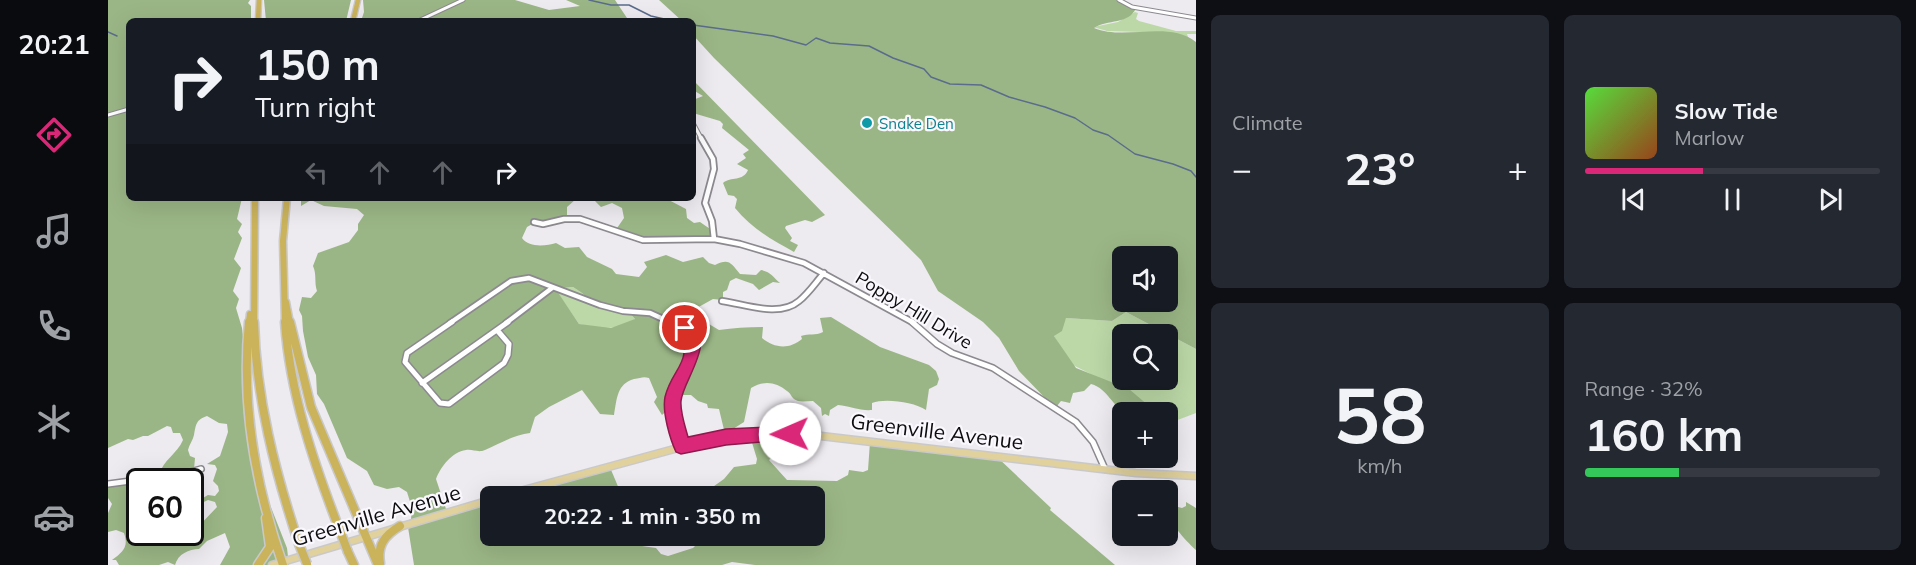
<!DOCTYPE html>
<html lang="en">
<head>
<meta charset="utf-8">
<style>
	body { margin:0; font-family:Mulish,sans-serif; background:#242831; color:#f1f3f6; height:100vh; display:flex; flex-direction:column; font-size:22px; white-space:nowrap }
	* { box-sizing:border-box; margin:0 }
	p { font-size:20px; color:#9ea1a6 }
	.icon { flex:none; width:33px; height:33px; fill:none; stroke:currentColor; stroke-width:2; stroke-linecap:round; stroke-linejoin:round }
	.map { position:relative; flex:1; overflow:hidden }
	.details { display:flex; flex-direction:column; gap:15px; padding:15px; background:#0d0f14; width:720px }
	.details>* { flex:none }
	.guide { position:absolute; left:18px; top:18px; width:570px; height:183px; border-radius:9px; box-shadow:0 6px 24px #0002; background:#171b24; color:#f1f3f6; overflow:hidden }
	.buttons { position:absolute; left:1004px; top:246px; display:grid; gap:12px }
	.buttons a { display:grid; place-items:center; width:66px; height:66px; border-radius:9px; background:#171b24; box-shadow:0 6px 24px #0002; font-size:30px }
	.speed { position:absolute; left:18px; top:468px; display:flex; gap:12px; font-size:30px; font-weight:700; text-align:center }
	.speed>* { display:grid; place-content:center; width:78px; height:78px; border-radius:50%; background:#171b24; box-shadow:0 6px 24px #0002; line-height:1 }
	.speed .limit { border:3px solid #111; border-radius:9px; background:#fff; color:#111 }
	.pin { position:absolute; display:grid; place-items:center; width:51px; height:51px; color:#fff; margin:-26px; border:3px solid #fff; border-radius:50%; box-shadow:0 2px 6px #0007 }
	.me { position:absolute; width:66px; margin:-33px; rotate:269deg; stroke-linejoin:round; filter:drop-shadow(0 0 4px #0008) }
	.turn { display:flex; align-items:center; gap:21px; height:126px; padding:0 30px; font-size:27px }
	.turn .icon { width:78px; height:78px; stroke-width:2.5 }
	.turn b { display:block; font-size:42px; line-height:51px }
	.lanes { display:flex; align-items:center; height:57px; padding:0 30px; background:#0003; justify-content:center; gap:30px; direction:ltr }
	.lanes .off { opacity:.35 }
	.big { font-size:45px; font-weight:700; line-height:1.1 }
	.details .card { flex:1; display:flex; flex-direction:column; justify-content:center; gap:9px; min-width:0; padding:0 21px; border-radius:9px; background:#242831 }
	.details .dial { align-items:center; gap:0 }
	.dial b { font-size:78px; line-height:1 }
	.song { display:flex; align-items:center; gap:18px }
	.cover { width:72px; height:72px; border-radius:9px; background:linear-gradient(135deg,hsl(110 70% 55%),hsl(20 70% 35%)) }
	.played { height:6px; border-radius:3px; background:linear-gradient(90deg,#db2777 40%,#363941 40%) }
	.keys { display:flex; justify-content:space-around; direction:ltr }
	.heat { display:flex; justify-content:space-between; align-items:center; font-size:33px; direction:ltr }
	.charge { height:9px; border-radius:4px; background:linear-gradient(90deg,#34c759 32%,#363941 0) }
	.details .tiles { flex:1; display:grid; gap:15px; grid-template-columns:repeat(2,1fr) }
	.trip { position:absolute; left:372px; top:486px; width:345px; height:60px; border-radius:9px; background:#171b24; box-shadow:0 6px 24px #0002; font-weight:700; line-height:60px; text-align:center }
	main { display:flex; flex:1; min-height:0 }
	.dock { display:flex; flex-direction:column; width:108px; justify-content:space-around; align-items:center; background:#090b0e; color:#9ea1a6 }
	.dock .icon { width:42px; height:42px }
	.dock .current { color:#db2777 }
	.dock b { font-size:27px; color:#f1f3f6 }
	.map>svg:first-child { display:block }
	.green { fill:#bcd8a7; fill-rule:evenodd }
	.forest { fill:#9bb686; fill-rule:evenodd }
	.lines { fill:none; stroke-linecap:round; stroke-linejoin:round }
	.stream { stroke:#5a6c8c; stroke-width:1.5 }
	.minor-far2-casing { stroke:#8c898f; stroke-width:5 }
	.minor-far1-casing { stroke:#8c898f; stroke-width:8 }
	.minor-casing { stroke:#8c898f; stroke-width:8 }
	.major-casing { stroke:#cac9ca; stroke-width:9 }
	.highway-far2-casing { stroke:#cac9ca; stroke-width:7 }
	.highway-far1-casing { stroke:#cac9ca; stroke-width:9 }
	.highway-casing { stroke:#cac9ca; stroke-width:11 }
	.minor-far2 { stroke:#fff; stroke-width:3 }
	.minor-far1 { stroke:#fff; stroke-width:4.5 }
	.minor { stroke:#fff; stroke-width:5 }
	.major { stroke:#e0d19d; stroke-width:6 }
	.highway-far2 { stroke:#cbb35c; stroke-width:4.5 }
	.highway-far1 { stroke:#cbb35c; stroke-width:6 }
	.highway { stroke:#cbb35c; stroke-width:8 }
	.highway-bridge-casing { stroke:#cac9ca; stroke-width:11; stroke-linecap:butt }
	.highway-bridge { stroke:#cbb35c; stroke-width:8 }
	.route { fill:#db2777; stroke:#8e194d; stroke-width:1.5 }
	.culture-dot { fill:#0f9aa8; stroke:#faf7fd; stroke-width:2 }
	.labels { text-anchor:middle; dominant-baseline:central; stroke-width:4.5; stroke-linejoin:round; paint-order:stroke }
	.far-culture-label { font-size:15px; fill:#0d838f; stroke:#faf7fd; text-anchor:start }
	.street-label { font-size:18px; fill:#0c0b0d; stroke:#faf7fd }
	.near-street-label { font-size:21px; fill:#0c0b0d; stroke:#faf7fd }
</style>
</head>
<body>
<main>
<nav class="dock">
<b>20:21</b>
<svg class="icon current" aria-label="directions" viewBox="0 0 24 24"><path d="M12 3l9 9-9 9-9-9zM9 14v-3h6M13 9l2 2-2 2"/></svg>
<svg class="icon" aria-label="music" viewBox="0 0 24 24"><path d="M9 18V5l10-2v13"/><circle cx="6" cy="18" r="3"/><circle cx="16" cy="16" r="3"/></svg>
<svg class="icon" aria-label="phone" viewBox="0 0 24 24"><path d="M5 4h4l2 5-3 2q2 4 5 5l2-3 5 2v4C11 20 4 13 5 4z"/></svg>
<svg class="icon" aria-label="climate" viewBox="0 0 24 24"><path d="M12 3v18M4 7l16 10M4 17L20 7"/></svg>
<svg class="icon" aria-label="car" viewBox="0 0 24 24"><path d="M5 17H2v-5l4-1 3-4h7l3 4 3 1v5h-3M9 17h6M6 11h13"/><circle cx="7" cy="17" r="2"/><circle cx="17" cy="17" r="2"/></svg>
</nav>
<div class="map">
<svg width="1088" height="565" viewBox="0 0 1088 565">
	<rect width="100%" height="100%" fill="#edeaf0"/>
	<path class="green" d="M1027,12L1030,13L1028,19L1031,21L1068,31H1088V34H1079L1080,37L1066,33L999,31L985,27L1010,22Z
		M465,287L474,293L490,308L521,312L527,319C513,331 488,329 471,324L449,292L454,288Z
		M1018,312L1088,349V413L1059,424V412H1048L1030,398L963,364L946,336L958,318L1004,321ZM1014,334H1059V380H1014Z"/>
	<path class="forest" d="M0,0H142L140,3L143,6V21H21V198H134L129,219L134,224L130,232L134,238L126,259L133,268L125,291L131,299L128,308L134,328L148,445L152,456L151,477L179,548L181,565H112L122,547L117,533L99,541L91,549C81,549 70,554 67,565L60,562L51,565H11L8,560H4C15,552 21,547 16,533L8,530L0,532V513L4,504L0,498V483L33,477L31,492L21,499L18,505L20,514L31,513L32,532L58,533L55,539L57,543L70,535L88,529L109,507L107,502L100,500L83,508V505L100,495L107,496L111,491L110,486L105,481L109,469L107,465L99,464L112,456L120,432L119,424L111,423L99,416C88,420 88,424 86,435C85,440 81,445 80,450L82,456L87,458L86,469L51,475C55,460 69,454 75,440L72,433H65L63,427L59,426L40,436H35L25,440L20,439L0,448Z
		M156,0H243L238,21H158Z
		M255,0H407L441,10L472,6L458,0H507L521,21H253L256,12Z
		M551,0H1011L1028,8C1021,25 999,19 986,28C1017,41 1060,20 1088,42V349L1018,312L1004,321L958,318L954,331L946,336L968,368L1021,389L1048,412C1040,412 1027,415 1019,412C1004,408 1001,389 983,384L976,391L965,393L962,403L953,401L949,406L938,399L911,371L891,338L875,322L830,291L813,260L794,241L606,58L585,35V21H574ZM1014,256H1059V302H1014Z
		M585,80L717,215L704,222L697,220L678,226L677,228L684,238L682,241L690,245L686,252C664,240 643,228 627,208L629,199L626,196L620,195L615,183C623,176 635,182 640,170L629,164L638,158L635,154L641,150L614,128L615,124L612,121L585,113V100L595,96L585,90Z
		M193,198H557L578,209L579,218L586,223L592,222L605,231V237L543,240L507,231L516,218L514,208L504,203L493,207L487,201L468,199L459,207V218L433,224L428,222L419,227L414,238C421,248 438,246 448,243L457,248L471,247L479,257L504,269L508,274L531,277L539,267L536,262L558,255L575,262L595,257L601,263L607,265C621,258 623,263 632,274L648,275L653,270C663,272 665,277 672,283L665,282L651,290L645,284L628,278L622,281L619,290L615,292V300L605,299L587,309L582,307L570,308V310L573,313L584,314L611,330C625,328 639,327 655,327L654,338C666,348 681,350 694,339L693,336C701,333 707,336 715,332L712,318L723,317L772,347L821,365L828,371L831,379L829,385L821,389L818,410C806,402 777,398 764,403V410C752,411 742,406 730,405L722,410L721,416L717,414L714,416L713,408L705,401C700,401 694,402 690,401C683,399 684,394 679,391C668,382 656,380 643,388L636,422L617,434L611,409L600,408L599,404L590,401L583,395H569L562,408L554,415L546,402L549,397L541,378C535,376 533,378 526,379C509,384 509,398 506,415L492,414L474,390L441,407L427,417L422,433C405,435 393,443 377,450C370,453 365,449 358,450C344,452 333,466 328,479L338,509L499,465H501L514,496H382V536H527L534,546L548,548L553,554L560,556L585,548L597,536H706V496H570H592L616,479L626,467L648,464L649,459L642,436L661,434V452L664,457L661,460L679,480L729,481L740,475L741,470L755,472L760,470L762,442L889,457L943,508L942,510L1007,565H647L624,562L614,565H306L299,521L303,519L304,508L299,492L291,487L279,489L266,485L259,471L239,458L216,404L209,394L208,375L200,357L195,331L194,316L191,310L194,297L203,298L209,291C206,282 209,275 205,266L210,253L241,242L250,230V224L256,215L249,209L216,206L203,200L193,206ZM465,287L474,293L490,308L521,312L527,319L503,328L471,324L449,291L454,288Z
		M1078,502L1088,508V550C1075,538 1059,521 1059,504L1074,508L1078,506Z"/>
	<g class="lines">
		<path class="stream" d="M481,0L503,5H521L543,16L565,21
			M585,25L665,36L698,45L708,38L722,43L761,46L785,58L816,69L823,77L842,84L873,85L901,97L937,107L967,118L985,130L1000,135L1027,154L1065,164L1083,171L1088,177
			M0,32L9,36"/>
		<defs>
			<path id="minor-far2" d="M1011,0L1024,7L1088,18
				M310,21L355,0
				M0,115L21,109
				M585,123L594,140"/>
			<path id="minor-far1" d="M593,138L605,159L606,169L597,203L604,221L606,239
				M426,222L435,224L456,219H472L535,240L606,239L632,244L696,263L806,323
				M614,301C637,304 671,318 691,301C701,293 708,282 716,273
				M342,323L403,281L421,278L492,305L515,311L542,313L564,323
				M398,323L444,288"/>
			<path id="minor" d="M344,322L299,353L297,362L332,403L341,404L396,363L400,355L401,344L389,330
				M561,322L582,334C588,366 568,374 565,400C563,414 570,432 573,446
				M804,322L829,344L844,353L885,368L968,422L985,442L997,469
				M314,383L400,322
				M0,484L75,474L93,469"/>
			<path id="major" d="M394,496L581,445L618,437L657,433L713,436L1028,473L1088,476
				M164,565L382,500"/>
			<path id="highway-far2" d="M150,21L151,0
				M245,21L250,0"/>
			<path id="highway-far1" d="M178,302L182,323
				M141,323L142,314
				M146,323L147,198
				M177,323L175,241L179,198"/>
			<path id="highway" d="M141,322C133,403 148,488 175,565
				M146,322C148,398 167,472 191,544
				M177,322C182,394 206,464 232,531
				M182,322L203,407L270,565
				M240,552L246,565
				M272,563C269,545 277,535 292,526
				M150,565L162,547L158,518"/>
		</defs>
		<use href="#minor-far2" class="minor-far2-casing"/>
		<use href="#minor-far1" class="minor-far1-casing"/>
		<use href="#minor" class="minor-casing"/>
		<use href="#major" class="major-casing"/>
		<use href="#highway-far2" class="highway-far2-casing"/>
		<use href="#highway-far1" class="highway-far1-casing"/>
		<use href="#highway" class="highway-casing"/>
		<use href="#minor-far2" class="minor-far2"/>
		<use href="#minor-far1" class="minor-far1"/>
		<use href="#minor" class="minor"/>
		<use href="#major" class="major"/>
		<use href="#highway-far2" class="highway-far2"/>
		<use href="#highway-far1" class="highway-far1"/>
		<use href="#highway" class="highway"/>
		<defs>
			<path id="highway-bridge" d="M232,531L240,552
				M191,544L199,564"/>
		</defs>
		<use href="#highway-bridge" class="highway-bridge-casing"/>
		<use href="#highway-bridge" class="highway-bridge"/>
	</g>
	<path class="route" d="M577,323C614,335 574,381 573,401C572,412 577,426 580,437L618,429L682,426L688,428L690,434L688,439L618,445L573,454L568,452C562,439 554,412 557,397C564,367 587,363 570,328L572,324Z"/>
	<circle class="culture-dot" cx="759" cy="123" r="6"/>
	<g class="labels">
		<g class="far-culture-label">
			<text x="771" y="123">Snake Den</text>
		</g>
		<g class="street-label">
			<text transform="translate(806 310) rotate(31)">Poppy Hill Drive</text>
		</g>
		<g class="near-street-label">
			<text transform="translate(829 431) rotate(7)">Greenville Avenue</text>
			<text transform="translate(268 515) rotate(-16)">Greenville Avenue</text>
		</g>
	</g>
</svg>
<div class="buttons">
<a><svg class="icon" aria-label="sound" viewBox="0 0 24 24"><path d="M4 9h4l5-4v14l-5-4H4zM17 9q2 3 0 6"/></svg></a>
<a><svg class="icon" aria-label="search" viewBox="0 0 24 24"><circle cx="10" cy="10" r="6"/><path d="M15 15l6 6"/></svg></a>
<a>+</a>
<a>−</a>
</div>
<div class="speed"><div class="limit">60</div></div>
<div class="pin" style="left:577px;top:328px;background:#d93025"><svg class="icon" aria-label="arrive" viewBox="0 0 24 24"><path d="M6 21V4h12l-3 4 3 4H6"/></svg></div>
<svg class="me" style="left:682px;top:434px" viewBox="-20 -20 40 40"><circle r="19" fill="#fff"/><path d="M0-13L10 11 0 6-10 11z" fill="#db2777"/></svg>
<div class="trip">20:22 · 1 min · 350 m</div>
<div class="guide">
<div class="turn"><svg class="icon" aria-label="right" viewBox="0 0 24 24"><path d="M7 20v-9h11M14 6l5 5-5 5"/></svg><div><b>150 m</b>Turn right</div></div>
<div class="lanes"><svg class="icon off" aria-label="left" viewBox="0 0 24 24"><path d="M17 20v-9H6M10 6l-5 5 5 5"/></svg><svg class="icon off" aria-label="ahead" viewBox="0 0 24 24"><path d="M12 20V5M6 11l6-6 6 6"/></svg><svg class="icon off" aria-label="ahead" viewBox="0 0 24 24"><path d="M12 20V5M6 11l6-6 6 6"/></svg><svg class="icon" aria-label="right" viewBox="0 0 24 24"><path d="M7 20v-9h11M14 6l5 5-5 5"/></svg></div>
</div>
</div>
<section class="details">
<div class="tiles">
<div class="card"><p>Climate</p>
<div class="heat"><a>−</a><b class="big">23°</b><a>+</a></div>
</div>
<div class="card">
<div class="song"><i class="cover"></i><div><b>Slow Tide</b><p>Marlow</p></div></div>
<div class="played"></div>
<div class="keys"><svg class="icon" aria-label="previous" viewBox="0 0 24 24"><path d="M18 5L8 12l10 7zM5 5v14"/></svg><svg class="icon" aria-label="pause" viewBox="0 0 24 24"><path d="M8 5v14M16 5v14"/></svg><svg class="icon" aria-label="next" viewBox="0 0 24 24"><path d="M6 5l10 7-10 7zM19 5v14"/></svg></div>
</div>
<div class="card dial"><b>58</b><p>km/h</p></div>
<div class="card"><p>Range · 32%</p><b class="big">160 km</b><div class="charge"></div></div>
</div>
</section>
</main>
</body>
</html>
